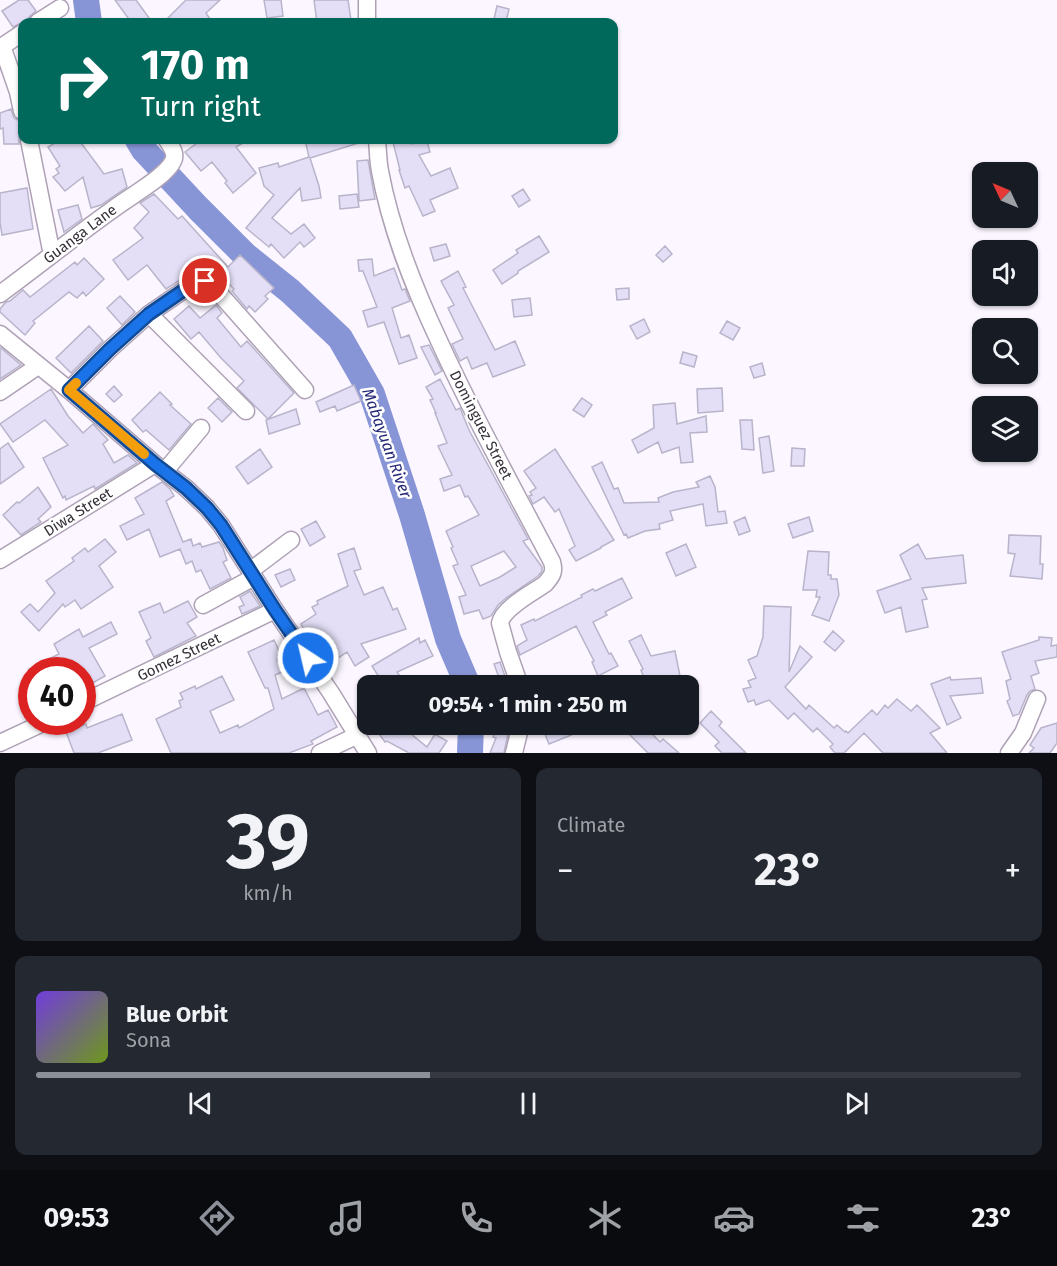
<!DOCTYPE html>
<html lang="en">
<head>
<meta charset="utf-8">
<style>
	body { margin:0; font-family:"Fira Sans",sans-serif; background:#242831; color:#f1f3f6; height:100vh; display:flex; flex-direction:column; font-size:22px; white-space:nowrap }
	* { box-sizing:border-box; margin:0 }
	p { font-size:20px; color:#9ea1a6 }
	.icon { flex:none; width:33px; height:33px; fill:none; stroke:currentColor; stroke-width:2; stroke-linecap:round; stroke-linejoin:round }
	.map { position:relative; height:753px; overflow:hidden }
	.details { display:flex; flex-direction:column; gap:15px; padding:15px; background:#0d0f14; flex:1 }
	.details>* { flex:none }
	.top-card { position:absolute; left:18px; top:18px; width:600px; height:126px; border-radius:12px; box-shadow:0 2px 4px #0004; background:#00695c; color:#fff; overflow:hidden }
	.needle { width:39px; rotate:314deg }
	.fabs { position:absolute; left:972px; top:162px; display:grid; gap:12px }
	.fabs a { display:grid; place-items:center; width:66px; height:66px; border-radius:12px; background:#171b24; box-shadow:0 2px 4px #0004; font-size:30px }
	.speed { position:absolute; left:18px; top:657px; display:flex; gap:12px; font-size:30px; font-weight:700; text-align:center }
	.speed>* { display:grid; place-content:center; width:78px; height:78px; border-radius:50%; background:#171b24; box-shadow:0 2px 4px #0004; line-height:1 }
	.speed .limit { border:9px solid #d22; background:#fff; color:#111 }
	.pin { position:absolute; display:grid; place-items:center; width:51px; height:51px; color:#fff; margin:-26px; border:3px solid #fff; border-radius:50%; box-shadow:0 2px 6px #0007 }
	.me { position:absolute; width:66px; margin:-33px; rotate:325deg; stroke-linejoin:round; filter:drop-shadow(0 0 4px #0008) }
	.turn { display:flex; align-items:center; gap:21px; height:126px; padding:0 24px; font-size:27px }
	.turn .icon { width:78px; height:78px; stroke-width:2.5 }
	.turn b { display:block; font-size:42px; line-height:51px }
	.big { font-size:45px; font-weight:700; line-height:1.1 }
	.details .widget { flex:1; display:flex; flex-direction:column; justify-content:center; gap:9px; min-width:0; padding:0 21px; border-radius:12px; background:#242831 }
	.details .dial { align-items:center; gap:0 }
	.dial b { font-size:78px; line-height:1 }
	.song { display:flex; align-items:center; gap:18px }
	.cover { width:72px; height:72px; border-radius:9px; background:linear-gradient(135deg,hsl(260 70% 55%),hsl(80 70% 35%)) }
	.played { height:6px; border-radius:3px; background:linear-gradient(90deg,#8c9099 40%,#363941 40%) }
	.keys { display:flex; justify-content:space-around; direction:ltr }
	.heat { display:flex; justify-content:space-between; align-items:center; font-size:33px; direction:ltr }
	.details .tiles { flex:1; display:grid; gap:15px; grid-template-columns:1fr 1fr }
	.widget:last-child { grid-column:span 2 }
	.trip { position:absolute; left:357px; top:675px; width:342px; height:60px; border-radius:12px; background:#171b24; box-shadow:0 2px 4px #0004; font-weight:700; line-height:60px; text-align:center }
	.tabs { display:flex; height:96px; justify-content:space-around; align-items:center; background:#090b0e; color:#9ea1a6 }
	.tabs .icon { width:42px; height:42px }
	.tabs .on { color:#8c9099 }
	.tabs b { font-size:27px; color:#f1f3f6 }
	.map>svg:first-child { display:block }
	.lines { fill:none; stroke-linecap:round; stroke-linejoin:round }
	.river { stroke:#8795d7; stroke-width:26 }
	.building { fill:#e4dff7; stroke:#b8b4ca; stroke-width:1.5; fill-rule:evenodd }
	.minor-casing { stroke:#aea1b5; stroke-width:19 }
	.minor { stroke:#fff; stroke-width:16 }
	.route-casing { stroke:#114b97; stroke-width:15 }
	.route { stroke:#1a73e8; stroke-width:10 }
	.slow { stroke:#f59e0b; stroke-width:10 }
	.labels { text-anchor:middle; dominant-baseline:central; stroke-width:5; stroke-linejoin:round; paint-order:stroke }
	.street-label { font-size:15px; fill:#363139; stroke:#fff }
	.water-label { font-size:16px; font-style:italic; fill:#252976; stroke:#fff }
</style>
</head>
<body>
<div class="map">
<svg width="1057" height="753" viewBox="0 0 1057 753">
	<rect width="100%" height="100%" fill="#fbf6ff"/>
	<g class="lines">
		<path class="river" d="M86,0L89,22
			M138,140L144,150L198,208L245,255L290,291L340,338L372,394L412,515L448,639L468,686
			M470,753L471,724"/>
	</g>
	<path class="building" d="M19,0H28L36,11L29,17L28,22L21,23L13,27L2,11Z
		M115,0H136L152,22H131Z
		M186,0H220L206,13L212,22H164Z
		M264,0H281L283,16L267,18Z
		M314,0H348L351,20L335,22H317Z
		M497,6L509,9L506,22L494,19Z
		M11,109L14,118L20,121L22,130L19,137V144H4L3,128L0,129V113Z
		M60,140H79L104,174L122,169L127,187L101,205L91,208L83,177L65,191L53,177L59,173L56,169L60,166L48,147Z
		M201,140H248L236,147L256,173L233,193L225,183L227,181L212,162L201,171L185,152Z
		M305,140H362V142L310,158L319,186L321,198L302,201L300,188L272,218L291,234L304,224L315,238L304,247L300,242L284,258L271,244L269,247L246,228L274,195L264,186L259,168L278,163L279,167L309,157Z
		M401,140H410L411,144L427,141L430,152L419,155L431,176L450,168L458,188L430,200L435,211L423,216L409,186L405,188L399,170H400L393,142Z
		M368,160L375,199L359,201L357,161Z
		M27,188L33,229L2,235L0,222V193Z
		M523,189L530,200L519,207L512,196Z
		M154,194L178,219L182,216L228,267L240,255L274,288L265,296L268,299L255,312L249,306L247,309L232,291L234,289L215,270L212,273L208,269L206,271L200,270L192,272L166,289L147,265L128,280L113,260L143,238L134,228L149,212L140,203Z
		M357,194L359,207L340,209L339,196Z
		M78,205L82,219L64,232L58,210Z
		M539,236L549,252L518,271V273L502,284L493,270L518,253L516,250Z
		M446,244L450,256L434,261L430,248Z
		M665,246L672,254L663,262L656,255Z
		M84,258L104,279L86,296L83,292L77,298L69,292L33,321L35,323L25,335L0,312V309L6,302L10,301L23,290L30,297L75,262L77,265Z
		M372,259L374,276L394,268L402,290L405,289L410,301L392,308L401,338L409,335L417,358L399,364L384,322L368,327L363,311L377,307L363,271H359L358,260Z
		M458,271L466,287L463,288L495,350L515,341L525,365L493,377L487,363L472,369L467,357L460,361L452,344L463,339L448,308L454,305L441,281Z
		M629,288V299L617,300L616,289Z
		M120,296L135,312L122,325L107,308Z
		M530,298L532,315L514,317L512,300Z
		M216,305L222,313L217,318L241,347L247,341L294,393L268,419L237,388L244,381L221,358L199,332L191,339L174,319L189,306L200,318Z
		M644,319L650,332L637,339L630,326Z
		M727,321L740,328L733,340L720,333Z
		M89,326L103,341L71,373L56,358Z
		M429,345L442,371L435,375L421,347Z
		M1,348L21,365L0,379V349Z
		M683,352L697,356L694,367L680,363Z
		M762,363L765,375L754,378L750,367Z
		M440,379L456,410L460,408L469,430L528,539L523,541L542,567V571L538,576L506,598L498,605L491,616L483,619L479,610L464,614L459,597L466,595L453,566L458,564L451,548L453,547L446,531L479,515L468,496L465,497L460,485L444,491L440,479L452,475L438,446L447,443L435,413H436L430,400L433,399L426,387ZM504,551L516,567L500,577L480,586L471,566Z
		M354,385L361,401L337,411L335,406L320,412L316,402Z
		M114,386L122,395L114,402L106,394Z
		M722,388L723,411L698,413L697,389Z
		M51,389L68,416L83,433L93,424L108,440L103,444L114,463L128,455L137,463L95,489L94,486L66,500L65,496L63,498L43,458L68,445L45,420L13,442L0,424Z
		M160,392L172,404L170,405L191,424L169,450L146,430L143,432L132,420Z
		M218,398L232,412L222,422L208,408Z
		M582,398L592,405L584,417L573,410Z
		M675,403L677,424L706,416L707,432L690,433L693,462L681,463L679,447L662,453L658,442L638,453L632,440L654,428L653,405Z
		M296,409L300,424L269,434L266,420Z
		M740,420H752L754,450L742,449Z
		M769,436L774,471L763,473L759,438Z
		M8,443L24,467L0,484V449Z
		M792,448L805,449L804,466H791Z
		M260,449L272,467L248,484L236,467Z
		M555,449L614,540L601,547V548L576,561L569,550L575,546L559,509L555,512L544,497L533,504L529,496L532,495L530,492L536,488L524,471Z
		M602,462L614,489L618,488L624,503L659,502L658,498L673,492L699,487L696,482L710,476L715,487L718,512L725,511L727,523L706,526L703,504L670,511L673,520L659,524L660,529L645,531L628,538L626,534L624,535L592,467Z
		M162,482L170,489L174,496L166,501L183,542L191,539L193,546L200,543L202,547L219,542L223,548L227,560L223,562L231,578L210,589L201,570L196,572L192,561L186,564L180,549L160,557L149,529L127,540L120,526L144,514L135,498Z
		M38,487L51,507L38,519L41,522L21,535L3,515L17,502L19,503Z
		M745,517L750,531L739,535L734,522Z
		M809,517L813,531L793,538L788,524Z
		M316,521L325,537L310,546L301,529Z
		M1009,535L1041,536L1040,564H1043L1042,579L1010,576L1015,554L1008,553Z
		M105,539L116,552L99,566L113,587L81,609L75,600L65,607L63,604L39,631L21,612L30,604L38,612L55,593L46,581L74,561L72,558L85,548L88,552Z
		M686,544L696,567L676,576L666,553Z
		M918,544L926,559L963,555L966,583L922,588L927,599L922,600L928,627L906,632L901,607L885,613L877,591L911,579L900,555Z
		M354,548L361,569L354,571L364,595L383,587L393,610L397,608L406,629L361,644L369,657L355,666L347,652L327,665L316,650L301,624L316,614L312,607L318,604L317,601L348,586L338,554Z
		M808,551L829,552L828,575H831V579H837L839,595L829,621L812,615L820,597H816L817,590H803Z
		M290,569L295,580L281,587L275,575Z
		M622,578L632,598L605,612L607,615L593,622L609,654L611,653L618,666L598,676L592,662L594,661L576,626L520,655L517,646L527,640L521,625L534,619L535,621L582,597L581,595L593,589L595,591Z
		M250,591L260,606L242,614L239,607L244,605L240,597Z
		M188,601L197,617L187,623L196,636L154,657L146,641L151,638L139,612L160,603L164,613Z
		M764,606L791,607L789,672L800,646L812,657L785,687L806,709L809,705L834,728L837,725L845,732L846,731L848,733L872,710L877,715L885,705L888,708L897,699L911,711L917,705L940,728L930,733L947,753H883L864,733L844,753H835L830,747L833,744L817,728L813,732L794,713L788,719L769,700L756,705L754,700L748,702L743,689L751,687L748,681L756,678L748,660L757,656L763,637Z
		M111,622L117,634L89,648L105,676L82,689V670H28L59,654L54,644L79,629L83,637Z
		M833,631L844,641L835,651L824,642Z
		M641,635L651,656L675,651L680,676L646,683L641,670L643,669L629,641Z
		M1039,637L1052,638L1051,646L1057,645V657L1035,661L1039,673L1031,676L1035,689L1030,691L1027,695L1019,714L1013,716L1007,701L1010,699L1006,681L1011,679L1002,652L1039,640Z
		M419,638L420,643L425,640L433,656L397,672L400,676L385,686H365L379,677L372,666Z
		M274,640L282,657L277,659L282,672L275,675L282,699L304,688L318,715L328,710L337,727L311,741L313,744L289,753H171L156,719L181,707L179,701L183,699L180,693L195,686L196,689L222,676L234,700L210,711L220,733L238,725L239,728L274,709L268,688H265L248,652Z
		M500,662L508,685L502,686L494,664Z
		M950,677L951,680L981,678L983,693L950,696L961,718L947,725L931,684Z
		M711,711L722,722L719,726L746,753H722L715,746L719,742L700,723Z
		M122,714L132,740L98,753H74L66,732L86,724L87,728Z
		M1057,723V743L1050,753H1029L1034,748L1030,745L1041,728Z
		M372,724H399L427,747L435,734L447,741L439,753H409L387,741L385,742Z
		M497,724H510L504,753H490L496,738L493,737Z
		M541,724H596V725L549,744Z
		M619,724H642L660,742L663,739L679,753H648Z"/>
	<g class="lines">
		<defs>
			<path id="minor" d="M367,0V22
				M38,22L60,8
				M2,46L18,92L22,111
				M0,48L22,33
				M29,140L52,255
				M377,140C378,150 378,161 380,171C391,231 414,288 440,343C474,418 514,489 552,562C555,572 552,576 545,584C532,593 503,608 500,623L508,652L520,686
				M0,294C38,266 74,237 112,210C127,198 166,177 173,161C177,154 171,146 167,140
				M149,314L246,411
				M0,334L69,390L155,464L186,488L207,508L221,525L275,610L331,693L368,753
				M69,390L110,349L149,314L197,281C207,279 213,287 219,293L305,390
				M0,392L38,366
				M165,471L201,428
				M0,560L155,464
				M250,571L291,540
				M203,605L254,577
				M82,703L275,610
				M0,743L45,722
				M320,753L358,735
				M514,753L521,724
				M1009,753L1023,733L1037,699"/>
		</defs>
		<use href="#minor" class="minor-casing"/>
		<use href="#minor" class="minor"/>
	</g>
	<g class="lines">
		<defs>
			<path id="route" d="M205,281H197L149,314L110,349L69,390L155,464L186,488L207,508L221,525L275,610L308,658"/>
		</defs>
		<use href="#route" class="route-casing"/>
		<use href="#route" class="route"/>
		<path class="slow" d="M76,383L69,390L144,454"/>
	</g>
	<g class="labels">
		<g class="street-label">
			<text transform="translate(80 234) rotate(-37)">Guanga Lane</text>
			<text transform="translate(481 425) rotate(63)">Dominguez Street</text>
			<text transform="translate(78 512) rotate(-32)">Diwa Street</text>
			<text transform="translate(179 657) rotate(-26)">Gomez Street</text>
		</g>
		<g class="water-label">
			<text transform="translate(387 443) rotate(70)">Mabayuan River</text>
		</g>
	</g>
</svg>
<div class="fabs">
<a><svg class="needle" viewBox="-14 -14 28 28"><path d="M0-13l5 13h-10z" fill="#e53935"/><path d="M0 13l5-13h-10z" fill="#9ea1a6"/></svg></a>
<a><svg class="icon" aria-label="sound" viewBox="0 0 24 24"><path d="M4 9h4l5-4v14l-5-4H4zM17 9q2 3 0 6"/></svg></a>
<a><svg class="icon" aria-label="search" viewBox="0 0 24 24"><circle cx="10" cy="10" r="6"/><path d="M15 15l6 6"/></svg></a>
<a><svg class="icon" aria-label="layers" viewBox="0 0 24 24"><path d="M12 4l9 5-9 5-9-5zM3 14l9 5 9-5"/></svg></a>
</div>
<div class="speed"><div class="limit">40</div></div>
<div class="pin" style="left:205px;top:281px;background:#d93025"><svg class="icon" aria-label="arrive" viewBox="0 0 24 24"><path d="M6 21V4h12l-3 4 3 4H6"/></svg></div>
<svg class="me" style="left:308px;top:658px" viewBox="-20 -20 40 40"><circle r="17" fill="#1a73e8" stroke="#fff" stroke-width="3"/><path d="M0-11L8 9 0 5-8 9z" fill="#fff"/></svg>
<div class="trip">09:54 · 1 min · 250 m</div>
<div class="top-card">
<div class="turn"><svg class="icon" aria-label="right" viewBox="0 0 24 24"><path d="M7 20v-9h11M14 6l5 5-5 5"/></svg><div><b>170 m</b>Turn right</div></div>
</div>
</div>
<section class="details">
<div class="tiles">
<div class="widget dial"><b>39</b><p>km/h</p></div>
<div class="widget"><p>Climate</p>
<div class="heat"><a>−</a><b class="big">23°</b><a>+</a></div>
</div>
<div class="widget">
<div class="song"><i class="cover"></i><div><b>Blue Orbit</b><p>Sona</p></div></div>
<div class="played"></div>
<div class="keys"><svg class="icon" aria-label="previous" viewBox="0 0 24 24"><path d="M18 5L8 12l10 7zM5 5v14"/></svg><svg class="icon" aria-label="pause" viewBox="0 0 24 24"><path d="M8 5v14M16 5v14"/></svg><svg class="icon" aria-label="next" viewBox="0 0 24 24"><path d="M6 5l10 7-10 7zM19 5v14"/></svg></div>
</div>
</div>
</section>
<nav class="tabs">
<b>09:53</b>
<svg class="icon on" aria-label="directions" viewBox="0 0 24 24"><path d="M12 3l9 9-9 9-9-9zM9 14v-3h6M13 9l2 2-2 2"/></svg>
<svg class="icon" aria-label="music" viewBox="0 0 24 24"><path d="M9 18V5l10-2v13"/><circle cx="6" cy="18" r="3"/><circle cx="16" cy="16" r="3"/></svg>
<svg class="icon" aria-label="phone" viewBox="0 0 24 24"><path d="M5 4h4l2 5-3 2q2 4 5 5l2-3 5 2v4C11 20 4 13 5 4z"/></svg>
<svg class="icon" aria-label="climate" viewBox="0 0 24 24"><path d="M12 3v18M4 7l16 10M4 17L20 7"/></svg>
<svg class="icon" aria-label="car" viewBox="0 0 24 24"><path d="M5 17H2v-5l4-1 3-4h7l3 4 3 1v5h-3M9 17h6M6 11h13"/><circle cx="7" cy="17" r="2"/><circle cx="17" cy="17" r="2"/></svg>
<svg class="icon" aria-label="filters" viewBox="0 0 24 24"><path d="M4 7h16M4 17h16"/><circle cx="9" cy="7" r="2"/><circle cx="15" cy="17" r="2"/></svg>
<b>23°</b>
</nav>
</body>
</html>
